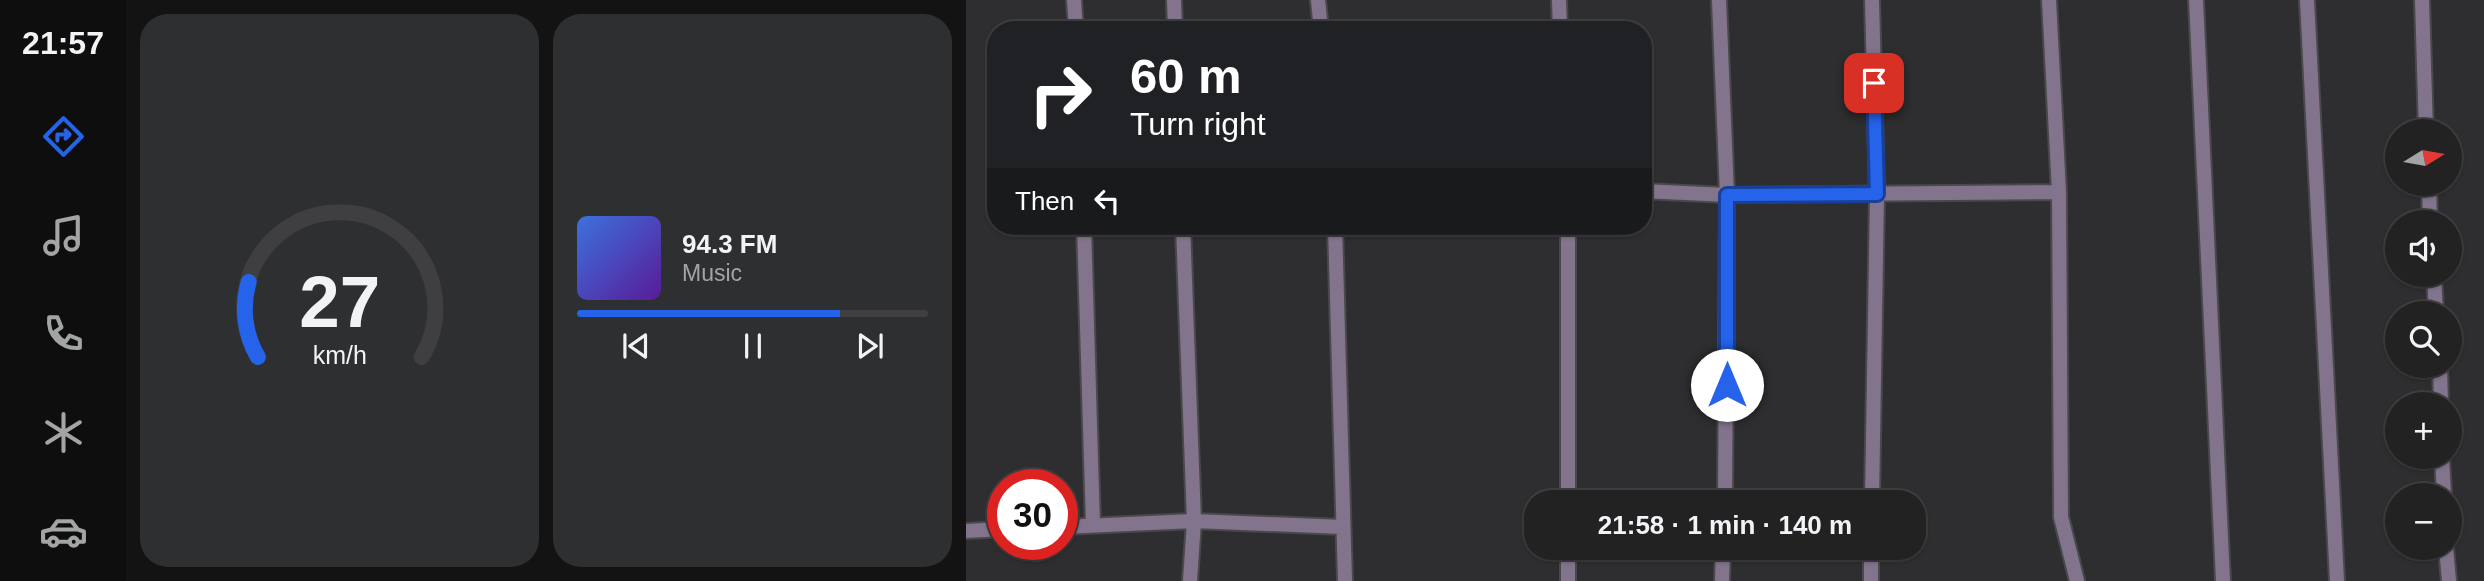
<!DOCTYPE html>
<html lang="en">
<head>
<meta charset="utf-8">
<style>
	body { margin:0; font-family:Helvetica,sans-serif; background:#2e2f30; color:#f1f3f6; height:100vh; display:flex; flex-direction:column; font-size:26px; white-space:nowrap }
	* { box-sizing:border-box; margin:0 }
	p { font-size:23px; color:#a2a4a6 }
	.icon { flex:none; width:38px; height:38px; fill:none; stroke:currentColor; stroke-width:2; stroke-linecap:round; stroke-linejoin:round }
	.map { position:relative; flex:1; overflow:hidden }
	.side { display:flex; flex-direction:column; gap:14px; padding:14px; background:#131313; width:840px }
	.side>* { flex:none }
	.hud { position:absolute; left:21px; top:21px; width:665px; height:214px; border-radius:28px; box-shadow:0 2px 5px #0004,0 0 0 2px #3f3f41; background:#202124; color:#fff; overflow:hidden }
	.needle { width:46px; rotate:79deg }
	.buttons { position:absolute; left:1419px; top:119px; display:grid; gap:14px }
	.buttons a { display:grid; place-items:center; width:77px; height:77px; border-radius:50%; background:#222223; box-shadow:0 2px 5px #0004,0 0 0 2px #3f3f41; font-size:35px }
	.speed { position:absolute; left:21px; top:469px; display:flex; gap:14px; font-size:35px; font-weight:700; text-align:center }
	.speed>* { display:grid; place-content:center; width:91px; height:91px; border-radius:50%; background:#222223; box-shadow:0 2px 5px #0004,0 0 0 2px #3f3f41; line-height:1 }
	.speed .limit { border:10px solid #d22; background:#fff; color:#111 }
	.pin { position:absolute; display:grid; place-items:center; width:60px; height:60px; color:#fff; margin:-30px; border-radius:14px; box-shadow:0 4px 10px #0006 }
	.me { position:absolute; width:77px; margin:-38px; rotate:0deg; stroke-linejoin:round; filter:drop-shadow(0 0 5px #0008) }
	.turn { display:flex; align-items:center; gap:24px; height:147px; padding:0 28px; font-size:32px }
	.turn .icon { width:91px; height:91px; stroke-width:2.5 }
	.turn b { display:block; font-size:49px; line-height:60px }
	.then { display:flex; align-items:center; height:66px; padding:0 28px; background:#0003; gap:14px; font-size:26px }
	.side .card { flex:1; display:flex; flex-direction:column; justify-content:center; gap:10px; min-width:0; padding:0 24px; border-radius:28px; background:#2e2f30 }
	.side .dial { align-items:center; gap:0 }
	.dial svg { height:182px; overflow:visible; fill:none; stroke:#3f3f41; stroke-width:7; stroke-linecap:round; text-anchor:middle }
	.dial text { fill:#f1f3f6; stroke:none }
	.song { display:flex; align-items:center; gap:21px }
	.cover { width:84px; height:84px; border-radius:10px; background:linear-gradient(135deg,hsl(220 70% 55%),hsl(270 70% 35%)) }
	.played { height:7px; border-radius:4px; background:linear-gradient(90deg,#2563eb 75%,#3f3f41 75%) }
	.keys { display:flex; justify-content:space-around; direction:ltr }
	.side .tiles { flex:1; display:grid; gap:14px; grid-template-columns:repeat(2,1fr) }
	.trip { position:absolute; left:558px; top:490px; width:402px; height:70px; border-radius:28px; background:#222223; box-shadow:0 2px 5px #0004,0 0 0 2px #3f3f41; font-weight:700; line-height:70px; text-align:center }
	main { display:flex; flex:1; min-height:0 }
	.menu { display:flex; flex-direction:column; width:126px; justify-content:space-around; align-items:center; background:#0e0e0e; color:#a2a4a6 }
	.menu .icon { width:49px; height:49px }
	.menu .current { color:#2563eb }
	.menu b { font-size:32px; color:#f1f3f6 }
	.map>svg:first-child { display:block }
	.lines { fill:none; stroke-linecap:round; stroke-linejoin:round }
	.street-casing { stroke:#49484a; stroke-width:18 }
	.street { stroke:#83748d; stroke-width:14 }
	.route-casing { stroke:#184099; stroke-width:18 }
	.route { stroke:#2563eb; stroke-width:12 }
</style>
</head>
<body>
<main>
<nav class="menu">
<b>21:57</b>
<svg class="icon current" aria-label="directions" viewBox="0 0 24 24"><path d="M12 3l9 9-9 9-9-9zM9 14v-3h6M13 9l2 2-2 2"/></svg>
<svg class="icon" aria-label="music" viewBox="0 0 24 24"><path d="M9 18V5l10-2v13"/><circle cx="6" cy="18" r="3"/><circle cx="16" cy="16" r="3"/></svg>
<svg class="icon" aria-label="phone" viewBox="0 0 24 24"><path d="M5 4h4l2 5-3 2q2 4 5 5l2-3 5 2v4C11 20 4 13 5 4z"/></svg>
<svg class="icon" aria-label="climate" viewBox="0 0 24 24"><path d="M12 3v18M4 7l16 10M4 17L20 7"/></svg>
<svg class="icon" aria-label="car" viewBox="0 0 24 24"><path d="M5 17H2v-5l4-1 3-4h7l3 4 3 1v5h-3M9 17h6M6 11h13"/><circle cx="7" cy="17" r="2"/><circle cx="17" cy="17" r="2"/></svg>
</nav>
<section class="side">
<div class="tiles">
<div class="card dial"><svg viewBox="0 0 100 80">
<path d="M14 69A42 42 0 1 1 86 69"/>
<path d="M14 69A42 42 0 0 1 10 36" stroke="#2563eb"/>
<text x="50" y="56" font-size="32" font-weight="700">27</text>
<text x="50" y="72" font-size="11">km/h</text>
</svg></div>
<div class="card">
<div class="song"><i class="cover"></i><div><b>94.3 FM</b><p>Music</p></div></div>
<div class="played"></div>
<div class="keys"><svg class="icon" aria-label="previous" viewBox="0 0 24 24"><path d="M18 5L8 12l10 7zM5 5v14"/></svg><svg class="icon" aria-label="pause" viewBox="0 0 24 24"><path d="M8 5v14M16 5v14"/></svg><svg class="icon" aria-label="next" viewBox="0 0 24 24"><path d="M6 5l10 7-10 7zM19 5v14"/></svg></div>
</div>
</div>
</section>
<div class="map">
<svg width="1518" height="581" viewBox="0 0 1518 581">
	<rect width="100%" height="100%" fill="#2e2d2f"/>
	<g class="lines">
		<defs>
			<path id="street" d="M108,0L110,30
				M208,0L209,30
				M352,0L355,30
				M593,0L594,30
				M753,0L761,195L759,502
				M906,0L911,194L906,502
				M1083,0L1093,192
				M1230,0L1257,581
				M1341,0L1371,581
				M1456,0L1460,131
				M1463,184L1464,222
				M677,191L761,195L1093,192L1095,517L1111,581
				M118,226L127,525
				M217,226L228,521L224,581
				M369,226L379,581
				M602,226V502
				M1468,275L1470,313
				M1474,366L1475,404
				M1476,457L1478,495
				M96,527L228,521L377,527
				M0,531L37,529
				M1480,548L1483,581
				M602,581V548
				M756,581L757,548
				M905,581V548"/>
		</defs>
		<use href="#street" class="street-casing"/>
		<use href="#street" class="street"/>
	</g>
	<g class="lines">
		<defs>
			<path id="route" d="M761,385V195L911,194L908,83"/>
		</defs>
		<use href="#route" class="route-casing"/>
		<use href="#route" class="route"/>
	</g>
</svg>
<div class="buttons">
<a><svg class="needle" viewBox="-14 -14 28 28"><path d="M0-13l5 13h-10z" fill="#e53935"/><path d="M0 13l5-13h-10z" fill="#a2a4a6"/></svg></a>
<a><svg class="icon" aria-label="sound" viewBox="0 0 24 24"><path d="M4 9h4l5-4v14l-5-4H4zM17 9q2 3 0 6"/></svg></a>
<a><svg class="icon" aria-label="search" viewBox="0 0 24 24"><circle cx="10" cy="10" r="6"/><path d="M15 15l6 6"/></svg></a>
<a>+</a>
<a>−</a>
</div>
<div class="speed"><div class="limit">30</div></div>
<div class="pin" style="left:908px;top:83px;background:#d93025"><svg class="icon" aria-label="arrive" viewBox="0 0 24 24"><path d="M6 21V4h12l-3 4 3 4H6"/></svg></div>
<svg class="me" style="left:761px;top:385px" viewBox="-20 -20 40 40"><circle r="19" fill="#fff"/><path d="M0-13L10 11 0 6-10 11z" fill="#2563eb"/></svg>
<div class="trip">21:58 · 1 min · 140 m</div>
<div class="hud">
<div class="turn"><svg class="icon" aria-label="right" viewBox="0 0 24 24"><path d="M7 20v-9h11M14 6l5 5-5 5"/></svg><div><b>60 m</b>Turn right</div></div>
<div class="then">Then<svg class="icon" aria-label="left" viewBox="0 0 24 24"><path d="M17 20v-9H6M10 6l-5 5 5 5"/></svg></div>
</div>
</div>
</main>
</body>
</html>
